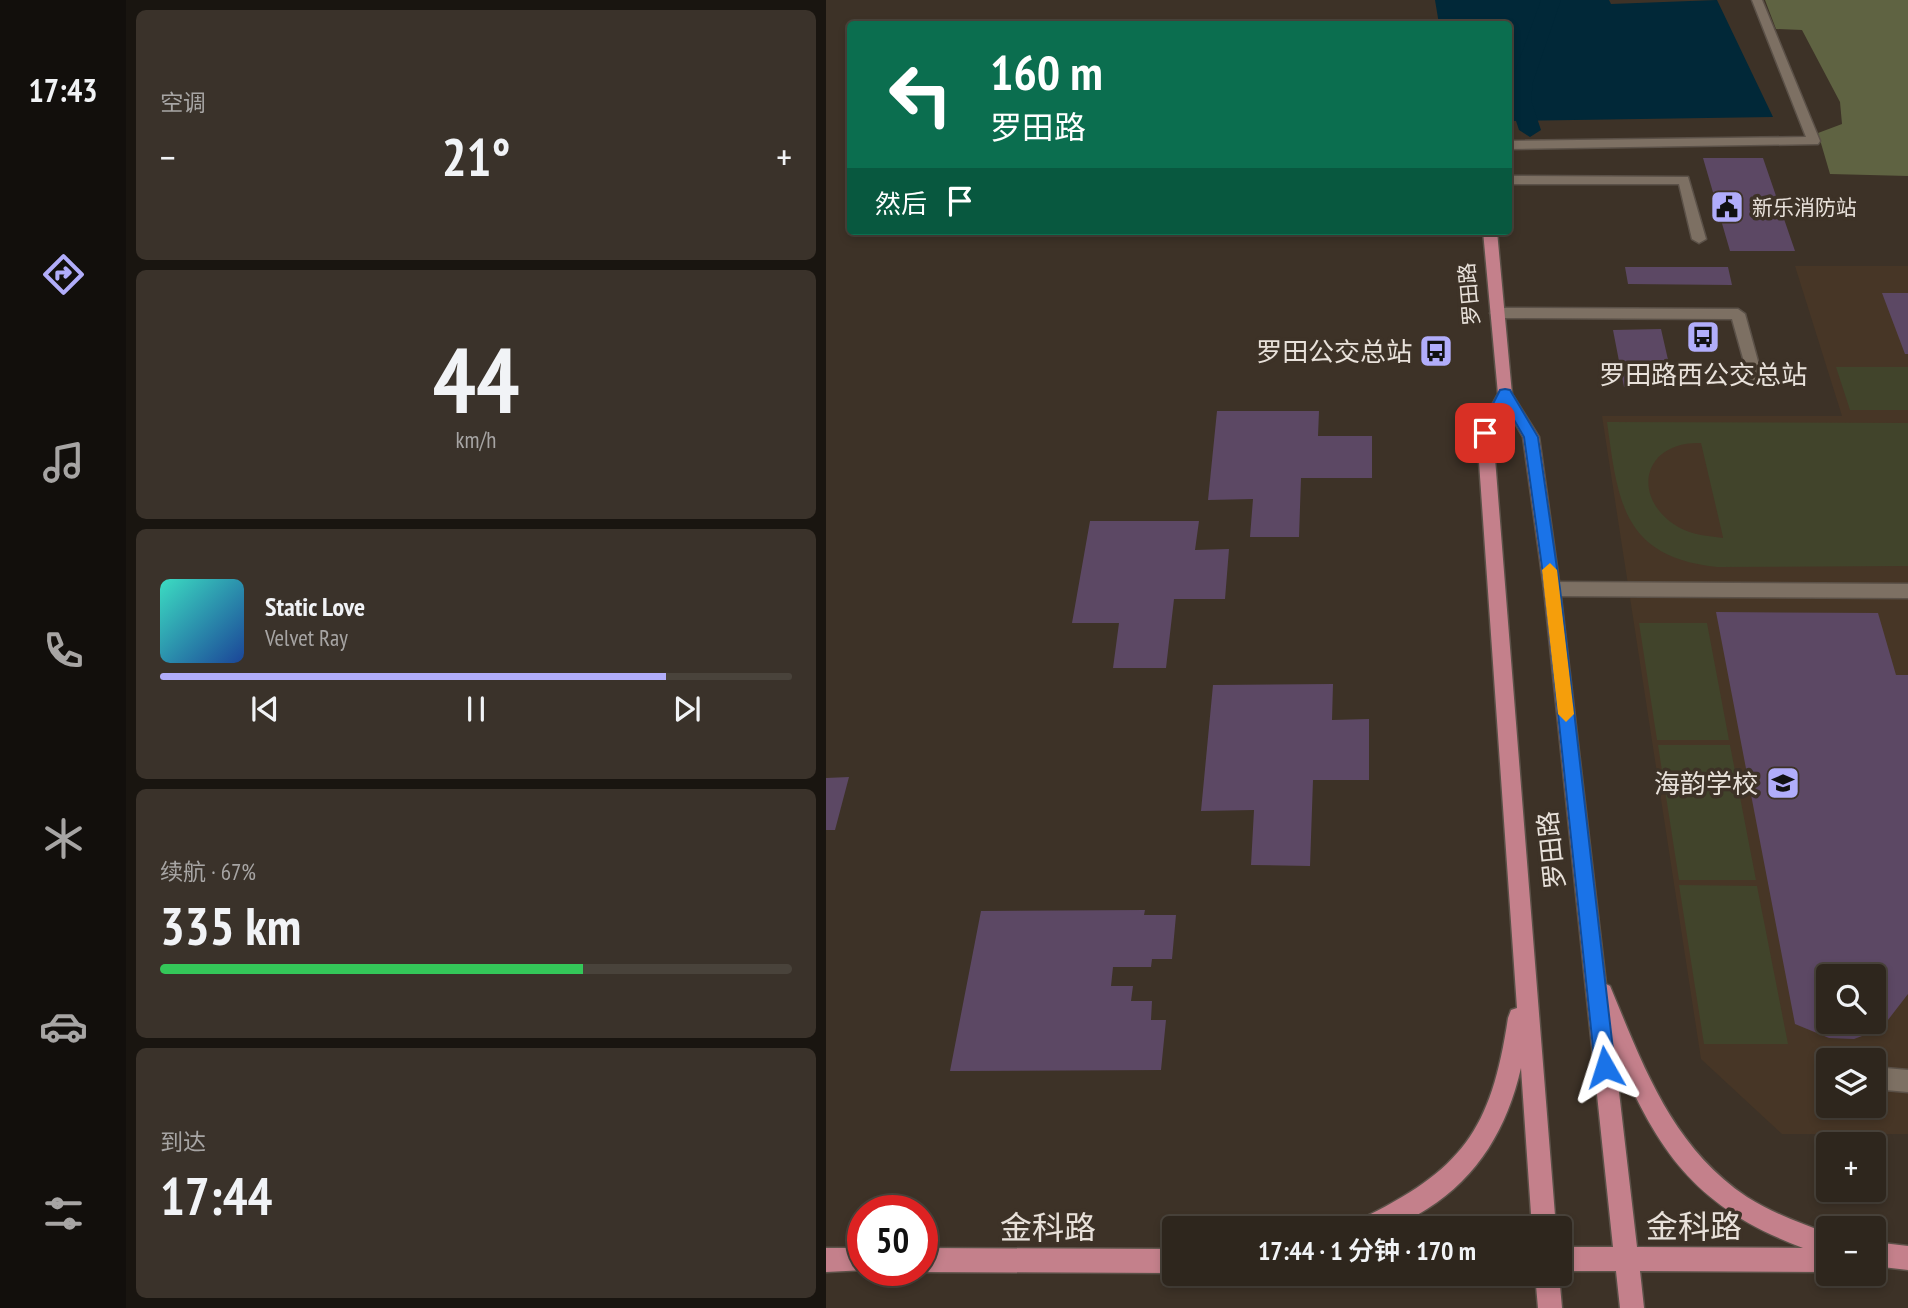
<!DOCTYPE html>
<html lang="zh">
<head>
<meta charset="utf-8">
<style>
	body { margin:0; font-family:"PT Sans Narrow","Noto Sans SC",sans-serif; background:#3a322a; color:#f1f3f6; height:100vh; display:flex; flex-direction:column; font-size:26px; white-space:nowrap }
	* { box-sizing:border-box; margin:0 }
	p { font-size:23px; color:#a7a5a4 }
	.icon { flex:none; width:38px; height:38px; fill:none; stroke:currentColor; stroke-width:2; stroke-linecap:round; stroke-linejoin:round }
	.map { position:relative; flex:1; overflow:hidden }
	.drawer { display:flex; flex-direction:column; gap:10px; padding:10px; background:#191510; width:700px }
	.drawer>* { flex:none }
	.banner { position:absolute; left:21px; top:21px; width:665px; height:214px; border-radius:7px; box-shadow:0 4px 10px #0003,0 0 0 2px #49433b; background:#0b6e4f; color:#fff; overflow:hidden }
	.tools { position:absolute; left:990px; top:964px; display:grid; gap:14px }
	.tools a { display:grid; place-items:center; width:70px; height:70px; border-radius:7px; background:#2e261d; box-shadow:0 4px 10px #0003,0 0 0 2px #49433b; font-size:35px }
	.speed { position:absolute; left:21px; top:1195px; display:flex; gap:14px; font-size:35px; font-weight:700; text-align:center }
	.speed>* { display:grid; place-content:center; width:91px; height:91px; border-radius:50%; background:#2e261d; box-shadow:0 4px 10px #0003,0 0 0 2px #49433b; line-height:1 }
	.speed .limit { border:10px solid #d22; background:#fff; color:#111 }
	.pin { position:absolute; display:grid; place-items:center; width:60px; height:60px; color:#fff; margin:-30px; border-radius:14px; box-shadow:0 4px 10px #0006 }
	.me { position:absolute; width:77px; margin:-38px; rotate:354deg; stroke-linejoin:round; filter:drop-shadow(0 0 5px #0008) }
	.turn { display:flex; align-items:center; gap:24px; height:147px; padding:0 28px; font-size:32px }
	.turn .icon { width:91px; height:91px; stroke-width:2.5 }
	.turn b { display:block; font-size:49px; line-height:60px }
	.then { display:flex; align-items:center; height:66px; padding:0 28px; background:#0003; gap:14px; font-size:26px }
	.big { font-size:52px; font-weight:600; line-height:1.1 }
	.drawer .widget { flex:1; display:flex; flex-direction:column; justify-content:center; gap:10px; min-width:0; padding:0 24px; border-radius:10px; background:#3a322a }
	.drawer .dial { align-items:center; gap:0 }
	.dial b { font-size:91px; line-height:1 }
	.song { display:flex; align-items:center; gap:21px }
	.cover { width:84px; height:84px; border-radius:10px; background:linear-gradient(135deg,hsl(170 70% 55%),hsl(220 70% 35%)) }
	.played { height:7px; border-radius:4px; background:linear-gradient(90deg,#b1adfa 80%,#49433b 80%) }
	.keys { display:flex; justify-content:space-around; direction:ltr }
	.heat { display:flex; justify-content:space-between; align-items:center; font-size:38px; direction:ltr }
	.charge { height:10px; border-radius:5px; background:linear-gradient(90deg,#34c759 67%,#49433b 0) }
	.trip { position:absolute; left:336px; top:1216px; width:410px; height:70px; border-radius:7px; background:#2e261d; box-shadow:0 4px 10px #0003,0 0 0 2px #49433b; font-weight:600; line-height:70px; text-align:center }
	main { display:flex; flex:1; min-height:0 }
	.menu { display:flex; flex-direction:column; width:126px; justify-content:space-around; align-items:center; background:#120f0c; color:#a7a5a4 }
	.menu .icon { width:49px; height:49px }
	.menu .on { color:#b1adfa }
	.menu b { font-size:32px; color:#f1f3f6 }
	.map>svg:first-child { display:block }
	.built { fill:#473626; fill-rule:evenodd }
	.green { fill:#41442b; fill-rule:evenodd }
	.forest { fill:#5f6342 }
	.water { fill:#012838 }
	.lines { fill:none; stroke-linecap:round; stroke-linejoin:round }
	.canal { fill:#012838; fill-rule:evenodd }
	.building { fill:#5c4864; fill-rule:evenodd }
	.minor-casing { stroke:#5b5148; stroke-width:3 }
	.major-casing { stroke:#5b5148; stroke-width:3 }
	.minor { fill:#7d7063; fill-rule:evenodd }
	.major { fill:#c4808b; fill-rule:evenodd }
	.route { fill:#1a73e8; stroke:#114b97; stroke-width:2 }
	.slow { fill:#f59e0b }
	.labels { text-anchor:middle; dominant-baseline:central; stroke-width:7; stroke-linejoin:round; paint-order:stroke }
	.far-poi-label { font-size:21px; fill:#e8e1da; stroke:#3d3227; text-anchor:start }
	.far-street-label { font-size:21px; fill:#e8e1da; stroke:#3d3227 }
	.poi-label { font-size:26px; fill:#e8e1da; stroke:#3d3227; text-anchor:end }
	.street-label { font-size:26px; fill:#e8e1da; stroke:#3d3227 }
	.near-street-label { font-size:32px; fill:#e8e1da; stroke:#3d3227 }
</style>
</head>
<body>
<main>
<nav class="menu">
<b>17:43</b>
<svg class="icon on" aria-label="directions" viewBox="0 0 24 24"><path d="M12 3l9 9-9 9-9-9zM9 14v-3h6M13 9l2 2-2 2"/></svg>
<svg class="icon" aria-label="music" viewBox="0 0 24 24"><path d="M9 18V5l10-2v13"/><circle cx="6" cy="18" r="3"/><circle cx="16" cy="16" r="3"/></svg>
<svg class="icon" aria-label="phone" viewBox="0 0 24 24"><path d="M5 4h4l2 5-3 2q2 4 5 5l2-3 5 2v4C11 20 4 13 5 4z"/></svg>
<svg class="icon" aria-label="climate" viewBox="0 0 24 24"><path d="M12 3v18M4 7l16 10M4 17L20 7"/></svg>
<svg class="icon" aria-label="car" viewBox="0 0 24 24"><path d="M5 17H2v-5l4-1 3-4h7l3 4 3 1v5h-3M9 17h6M6 11h13"/><circle cx="7" cy="17" r="2"/><circle cx="17" cy="17" r="2"/></svg>
<svg class="icon" aria-label="filters" viewBox="0 0 24 24"><path d="M4 7h16M4 17h16"/><circle cx="9" cy="7" r="2"/><circle cx="15" cy="17" r="2"/></svg>
</nav>
<section class="drawer">
<div class="widget"><p>空调</p>
<div class="heat"><a>−</a><b class="big">21°</b><a>+</a></div>
</div>
<div class="widget dial"><b>44</b><p>km/h</p></div>
<div class="widget">
<div class="song"><i class="cover"></i><div><b>Static Love</b><p>Velvet Ray</p></div></div>
<div class="played"></div>
<div class="keys"><svg class="icon" aria-label="previous" viewBox="0 0 24 24"><path d="M18 5L8 12l10 7zM5 5v14"/></svg><svg class="icon" aria-label="pause" viewBox="0 0 24 24"><path d="M8 5v14M16 5v14"/></svg><svg class="icon" aria-label="next" viewBox="0 0 24 24"><path d="M6 5l10 7-10 7zM19 5v14"/></svg></div>
</div>
<div class="widget"><p>续航 · 67%</p><b class="big">335 km</b><div class="charge"></div></div>
<div class="widget"><p>到达</p><b class="big">17:44</b></div>
</section>
<div class="map">
<svg width="1082" height="1308" viewBox="0 0 1082 1308">
	<rect width="100%" height="100%" fill="#3d3227"/>
	<path class="built" d="M969,266H1082V1134H956L875,1059L776,416H1016ZM1003,976H1048V1022H1003ZM1003,1060H1048V1106H1003Z"/>
	<path class="green" d="M1010,367H1082V410H1024Z
		M781,422L1082,423V566L891,567C796,557 792,501 781,422ZM875,443L897,537V538C882,536 867,535 854,528C804,500 815,441 875,443Z
		M813,623H881L903,740H831Z
		M832,745H904L930,880H853Z
		M853,885L931,886L962,1044H878Z"/>
	<path class="forest" d="M939,0H1082V176L1004,174L992,133L1016,124L1014,102L976,30L950,29Z"/>
	<path class="water" d="M609,0H783L785,4L891,0L947,117L683,121L682,24H613Z"/>
	<g class="lines">
		<path class="canal" d="M715,0H735L707,82L705,100L715,130L704,137L693,130L683,100L685,82Z"/>
	</g>
	<path class="building" d="M877,158H937L969,251H904Z
		M799,267H902L906,285L802,284Z
		M1056,293H1082V354H1079Z
		M835,329L848,386L798,387L787,330Z
		M391,411H493L492,436H546V478H475L473,537H424L427,499L382,500Z
		M264,521H373L369,550L403,549L399,599H348L340,668H287L293,623H246Z
		M890,612L1052,613L1070,675H1082V994L1055,1029L1028,1039L1003,1038L969,1024ZM1003,976H1048V1022H1003Z
		M507,684L506,720L543,719V780H487L484,866L425,865L428,810L375,811L387,685Z
		M23,777L9,830H0V778Z
		M319,910L318,915H350L346,959H326L325,967H287L285,986H307L305,1001H326L325,1020H340L335,1070L124,1071L155,911Z"/>
	<g class="lines">
		<defs>
			<path id="minor" d="M926,0H936L994,141L992,144L682,149V141L980,137Z
				M682,176L862,177L880,239L873,243L866,239L853,184H682Z
				M671,308L912,309L919,314L936,376L929,381L922,376L906,319L671,318L664,313Z
				M726,582L1082,584V598L726,596L720,594L718,589L720,584Z
				M1048,1067L1082,1070V1092L1048,1089Z"/>
			<path id="major" d="M657,231H671L686,394L713,437L734,589L780,984L784,986C817,1065 845,1146 921,1197C946,1213 975,1223 1003,1234V1272L814,1271L818,1308H794L790,1271H733V1247H787L718,589L697,437L680,407L667,433L730,1228H706L695,1068C681,1128 653,1176 601,1209C575,1225 560,1231 529,1228L533,1220C636,1170 665,1131 682,1018L685,1010L691,1008L651,433L672,394ZM788,1049C832,1153 869,1207 977,1248L811,1247Z
				M1048,1242L1082,1246V1270L1048,1266Z
				M0,1248H37V1270H40L0,1272Z
				M96,1248L348,1249V1273L96,1272L93,1270H96Z
				M709,1274H733L736,1308H712Z"/>
		</defs>
		<use href="#minor" class="minor-casing"/>
		<use href="#major" class="major-casing"/>
		<use href="#minor" class="minor"/>
		<use href="#major" class="major"/>
	</g>
	<path class="route" d="M679,389L684,390L712,437L734,589L789,1067L786,1074L779,1077L772,1074L769,1067L719,589L698,437L680,406L664,436H655L652,433L674,390Z"/>
	<path class="slow" d="M724,563L731,570L748,714L740,722L732,714L716,570Z"/>
	<defs>
		<symbol id="civic-square" viewBox="-11 -11 22 22"><rect x="-9" y="-9" width="18" height="18" rx="4" fill="#b1adfa" stroke="#3d3227"/><path d="M-.6-6.5H3V-4.5H.6V-3L4-1V1h2V6H-6V1h2V-1L-.6-3ZM-1.2 2.5V6h2.4V2.5Z" fill="#111"/></symbol>
		<symbol id="bus-square" viewBox="-11 -11 22 22"><rect x="-9" y="-9" width="18" height="18" rx="4" fill="#b1adfa" stroke="#3d3227"/><path d="M-5-6H5V4H4V6H2V4H-2V6H-4V4H-5ZM-3.5-4V0h7V-4ZM-3.5 1.2v1.5H-2V1.2ZM2 1.2v1.5H3.5V1.2Z" fill="#111"/></symbol>
		<symbol id="school-square" viewBox="-11 -11 22 22"><rect x="-9" y="-9" width="18" height="18" rx="4" fill="#b1adfa" stroke="#3d3227"/><path d="M0-5L7-2L0 1L-7-2ZM-4 1L0 2.5L4 1V4Q0 6-4 4Z" fill="#111"/></symbol>
	</defs>
	<g fill-rule="evenodd">
		<use href="#civic-square" x="882" y="188" width="38" height="38"/>
		<use href="#bus-square" x="858" y="318" width="38" height="38"/>
		<use href="#bus-square" x="591" y="332" width="38" height="38"/>
		<use href="#school-square" x="938" y="764" width="38" height="38"/>
	</g>
	<g class="labels">
		<g class="far-poi-label">
			<text x="926" y="207">新乐消防站</text>
		</g>
		<g class="far-street-label">
			<text transform="translate(643 294) rotate(-95)">罗田路</text>
		</g>
		<g class="poi-label">
			<text x="586" y="351">罗田公交总站</text>
			<text x="877" y="374" text-anchor="middle">罗田路西公交总站</text>
			<text x="932" y="783">海韵学校</text>
		</g>
		<g class="street-label">
			<text transform="translate(725 850) rotate(-96)">罗田路</text>
		</g>
		<g class="near-street-label">
			<text x="868" y="1226">金科路</text>
			<text x="222" y="1227">金科路</text>
		</g>
	</g>
</svg>
<div class="tools">
<a><svg class="icon" aria-label="search" viewBox="0 0 24 24"><circle cx="10" cy="10" r="6"/><path d="M15 15l6 6"/></svg></a>
<a><svg class="icon" aria-label="layers" viewBox="0 0 24 24"><path d="M12 4l9 5-9 5-9-5zM3 14l9 5 9-5"/></svg></a>
<a>+</a>
<a>−</a>
</div>
<div class="speed"><div class="limit">50</div></div>
<div class="pin" style="left:659px;top:433px;background:#d93025"><svg class="icon" aria-label="arrive" viewBox="0 0 24 24"><path d="M6 21V4h12l-3 4 3 4H6"/></svg></div>
<svg class="me" style="left:779px;top:1067px" viewBox="-20 -20 40 40"><path d="M0-17L14 15 0 8-14 15z" fill="#1a73e8" stroke="#fff" stroke-width="4"/></svg>
<div class="trip">17:44 · 1 分钟 · 170 m</div>
<div class="banner">
<div class="turn"><svg class="icon" aria-label="left" viewBox="0 0 24 24"><path d="M17 20v-9H6M10 6l-5 5 5 5"/></svg><div><b>160 m</b>罗田路</div></div>
<div class="then">然后<svg class="icon" aria-label="arrive" viewBox="0 0 24 24"><path d="M6 21V4h12l-3 4 3 4H6"/></svg></div>
</div>
</div>
</main>
</body>
</html>
